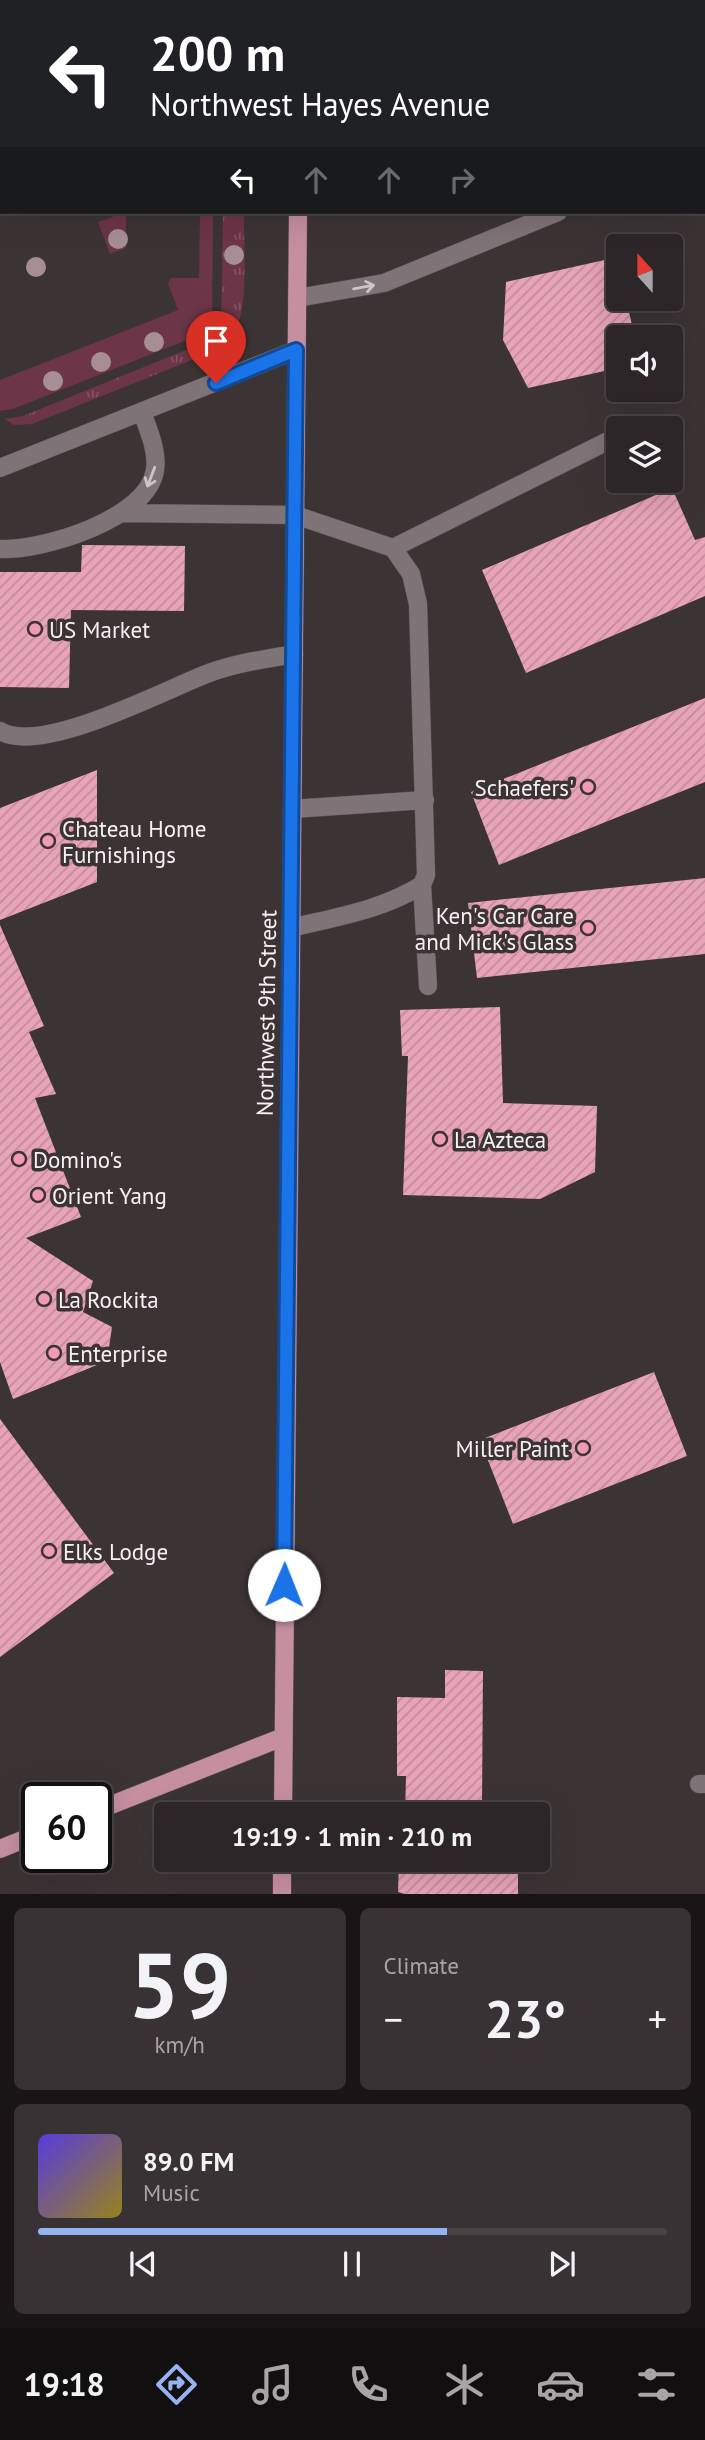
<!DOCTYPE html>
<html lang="en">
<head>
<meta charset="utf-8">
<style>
	body { margin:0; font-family:"PT Sans",sans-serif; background:#393234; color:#f1f3f6; height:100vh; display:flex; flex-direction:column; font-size:26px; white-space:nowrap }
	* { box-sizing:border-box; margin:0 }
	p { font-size:23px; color:#a7a5a8 }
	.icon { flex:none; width:38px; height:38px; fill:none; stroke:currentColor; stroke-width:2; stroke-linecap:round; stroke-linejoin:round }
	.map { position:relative; height:1894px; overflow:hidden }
	.side { display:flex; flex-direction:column; gap:14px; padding:14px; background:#191516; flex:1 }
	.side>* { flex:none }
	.banner { position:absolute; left:0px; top:0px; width:705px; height:214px; box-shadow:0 7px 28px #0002,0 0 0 2px #484345; background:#202124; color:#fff; overflow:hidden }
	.needle { width:46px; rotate:339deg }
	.fabs { position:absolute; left:606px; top:234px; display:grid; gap:14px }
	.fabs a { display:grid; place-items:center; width:77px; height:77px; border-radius:7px; background:#2d2628; box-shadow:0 7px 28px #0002,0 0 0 2px #484345; font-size:35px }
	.speed { position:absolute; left:21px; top:1782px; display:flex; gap:14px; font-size:35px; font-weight:700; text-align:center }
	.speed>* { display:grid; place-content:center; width:91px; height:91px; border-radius:50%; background:#2d2628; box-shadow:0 7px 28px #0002,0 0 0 2px #484345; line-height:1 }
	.speed .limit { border:4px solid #111; border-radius:10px; background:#fff; color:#111 }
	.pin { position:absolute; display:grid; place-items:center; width:60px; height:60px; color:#fff; margin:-72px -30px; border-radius:50% 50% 50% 0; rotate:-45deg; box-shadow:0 0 7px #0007 }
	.pin .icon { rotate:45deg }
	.me { position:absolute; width:77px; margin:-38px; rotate:1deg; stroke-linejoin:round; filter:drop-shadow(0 0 5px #0008) }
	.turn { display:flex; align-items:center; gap:24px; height:147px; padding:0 35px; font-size:32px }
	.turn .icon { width:91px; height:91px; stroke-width:2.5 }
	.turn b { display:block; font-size:49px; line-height:60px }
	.lanes { display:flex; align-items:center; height:66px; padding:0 35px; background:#0003; justify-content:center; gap:35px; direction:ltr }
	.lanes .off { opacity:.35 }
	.big { font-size:52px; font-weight:700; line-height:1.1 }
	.side .tile { flex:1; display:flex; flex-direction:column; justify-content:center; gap:10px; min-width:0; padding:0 24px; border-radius:10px; background:#393234 }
	.side .dial { align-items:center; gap:0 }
	.dial b { font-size:91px; line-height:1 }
	.song { display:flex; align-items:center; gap:21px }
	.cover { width:84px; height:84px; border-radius:10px; background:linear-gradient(135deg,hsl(250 70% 55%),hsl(50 70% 35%)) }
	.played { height:7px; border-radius:4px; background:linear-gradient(90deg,#95b2f1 65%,#484345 65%) }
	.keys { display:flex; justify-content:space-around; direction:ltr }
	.heat { display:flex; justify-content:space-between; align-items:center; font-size:38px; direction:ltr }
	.side .tiles { flex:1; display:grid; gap:14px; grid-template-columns:1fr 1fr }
	.tile:last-child { grid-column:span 2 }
	.trip { position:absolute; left:154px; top:1802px; width:396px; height:70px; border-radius:7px; background:#2d2628; box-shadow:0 7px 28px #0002,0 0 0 2px #484345; font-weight:700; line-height:70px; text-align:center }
	.tabs { display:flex; height:112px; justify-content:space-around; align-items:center; background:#120f10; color:#a7a5a8 }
	.tabs .icon { width:49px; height:49px }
	.tabs .on { color:#95b2f1 }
	.tabs b { font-size:32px; color:#f1f3f6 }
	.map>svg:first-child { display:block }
	.grass { fill:url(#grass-tufts) }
	.garden { fill:#6c3548 }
	.building { fill:url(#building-hatch) }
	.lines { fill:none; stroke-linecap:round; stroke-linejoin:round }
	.minor-casing { stroke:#5a5255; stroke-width:19 }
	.major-casing { stroke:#5a5255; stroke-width:19 }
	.minor { stroke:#7e7376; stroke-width:18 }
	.major { stroke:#c58fa0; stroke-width:18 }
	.tree { fill:#a78d94 }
	.oneway { stroke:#cdc5c7 }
	.route-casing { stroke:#114b97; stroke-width:18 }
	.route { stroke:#1a73e8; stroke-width:12 }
	.poi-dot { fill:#f09ab5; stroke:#3c3335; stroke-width:2.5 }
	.labels { text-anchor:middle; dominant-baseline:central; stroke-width:7; stroke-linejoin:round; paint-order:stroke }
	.poi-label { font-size:23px; fill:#f7f1f3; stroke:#3c3335; text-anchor:start }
	.street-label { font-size:23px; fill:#f7f1f3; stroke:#3c3335 }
</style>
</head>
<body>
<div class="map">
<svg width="705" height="1894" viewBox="0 0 705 1894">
	<defs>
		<pattern id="grass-tufts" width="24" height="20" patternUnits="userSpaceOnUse" patternTransform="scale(1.75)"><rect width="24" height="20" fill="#6c3548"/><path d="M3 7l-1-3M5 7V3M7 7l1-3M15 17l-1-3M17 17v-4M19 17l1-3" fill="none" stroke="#825363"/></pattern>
		<pattern id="building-hatch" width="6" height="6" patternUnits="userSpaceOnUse" patternTransform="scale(1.75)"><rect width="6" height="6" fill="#e8a3b8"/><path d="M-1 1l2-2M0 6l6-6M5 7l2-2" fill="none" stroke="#c08c9c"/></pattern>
	</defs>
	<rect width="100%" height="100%" fill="#3c3335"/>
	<path class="grass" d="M223,212H244C243,241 250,312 233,334H221Z
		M213,339L207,354L32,424L14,425L5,419L23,416Z"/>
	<path class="garden" d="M111,212H126V248L110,254L98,222L113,217Z
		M200,212H213L212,330L13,409L0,411V380L178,310L168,283L171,278H199Z"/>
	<path class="building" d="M618,257V299H626L635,338H618V368L528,388L503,340L506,282Z
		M672,488L695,540L705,537V596L526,673L482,570Z
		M82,545L185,546L184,611L71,610L69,688L0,687V572H81Z
		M705,698V782L499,865L471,792Z
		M97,770V882L0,920V808Z
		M705,878V954L477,978L468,903Z
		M0,925L44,1026L29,1032L56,1094L35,1098L81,1217L26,1238L93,1281L83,1312L112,1327L107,1361L13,1399L0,1362Z
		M500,1007L503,1103L597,1106L595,1172L540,1199L403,1195L408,1056H402L400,1010Z
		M654,1372L687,1456L513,1524L480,1440Z
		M0,1419L114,1573L0,1657Z
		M445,1670L483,1671L482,1804H500V1815H405L406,1776H397V1697L445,1698Z
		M399,1860H518V1894H405L398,1892Z"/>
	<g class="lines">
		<defs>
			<path id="minor" d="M342,0L345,2
				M704,45H705
				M704,151H705
				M297,298L384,283L558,212
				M0,468L296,350
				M122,513L295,515L393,548L411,574L418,604L426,875L422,885C382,910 336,917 291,928
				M393,548L618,436
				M0,549C42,551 148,519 155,470C158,451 148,429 142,412
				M0,731C42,756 166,689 209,673C236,663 265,659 294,654
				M292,809L425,800
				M422,885L428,986
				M699,1784H705"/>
			<path id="major" d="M301,2V0
				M96,1811L283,1737
				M283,1815L298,212
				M0,1849L37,1834
				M282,1894V1860"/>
		</defs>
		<use href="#minor" class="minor-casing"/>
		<use href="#major" class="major-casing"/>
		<use href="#minor" class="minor"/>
		<use href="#major" class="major"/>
	</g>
	<g class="tree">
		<circle cx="118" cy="239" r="10"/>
		<circle cx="234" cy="255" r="10"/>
		<circle cx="36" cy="267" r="10"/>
		<circle cx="154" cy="342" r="10"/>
		<circle cx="101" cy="362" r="10"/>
		<circle cx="53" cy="381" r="10"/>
	</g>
	<defs><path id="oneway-shaft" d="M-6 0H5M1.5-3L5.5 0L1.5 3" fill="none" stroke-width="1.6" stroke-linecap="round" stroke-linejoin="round" transform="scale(1.75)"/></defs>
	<g class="oneway">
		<use href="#oneway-shaft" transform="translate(364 287) rotate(-10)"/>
		<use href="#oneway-shaft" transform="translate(151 477) rotate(111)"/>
	</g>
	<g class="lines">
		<defs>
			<path id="route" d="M216,383L296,350L284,1585"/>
		</defs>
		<use href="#route" class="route-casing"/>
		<use href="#route" class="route"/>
	</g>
	<g class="poi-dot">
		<circle cx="35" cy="629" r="7"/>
		<circle cx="588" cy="787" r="7"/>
		<circle cx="48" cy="841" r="7"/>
		<circle cx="588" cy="928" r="7"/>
		<circle cx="440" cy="1139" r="7"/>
		<circle cx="19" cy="1159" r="7"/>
		<circle cx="38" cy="1195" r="7"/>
		<circle cx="44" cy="1299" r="7"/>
		<circle cx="54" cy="1353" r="7"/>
		<circle cx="583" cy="1448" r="7"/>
		<circle cx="49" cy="1551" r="7"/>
	</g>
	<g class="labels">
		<g class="poi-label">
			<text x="49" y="629">US Market</text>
			<text x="574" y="787" text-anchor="end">Schaefers'</text>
			<text x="62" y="828">Chateau Home<tspan x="62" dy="26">Furnishings</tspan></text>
			<text x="574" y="915" text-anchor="end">Ken's Car Care<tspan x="574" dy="26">and Mick's Glass</tspan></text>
			<text x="454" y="1139">La Azteca</text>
			<text x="33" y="1159">Domino's</text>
			<text x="52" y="1195">Orient Yang</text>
			<text x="58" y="1299">La Rockita</text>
			<text x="68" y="1353">Enterprise</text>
			<text x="569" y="1448" text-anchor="end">Miller Paint</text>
			<text x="63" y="1551">Elks Lodge</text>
		</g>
		<g class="street-label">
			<text transform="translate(266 1013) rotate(-89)">Northwest 9th Street</text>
		</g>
	</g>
</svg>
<div class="fabs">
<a><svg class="needle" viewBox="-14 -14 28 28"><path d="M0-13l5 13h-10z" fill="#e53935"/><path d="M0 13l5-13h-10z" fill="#a7a5a8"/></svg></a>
<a><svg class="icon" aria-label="sound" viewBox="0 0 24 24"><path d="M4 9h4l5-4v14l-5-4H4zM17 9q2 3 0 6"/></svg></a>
<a><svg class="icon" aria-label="layers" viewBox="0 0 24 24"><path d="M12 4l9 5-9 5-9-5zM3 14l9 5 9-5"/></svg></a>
</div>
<div class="speed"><div class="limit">60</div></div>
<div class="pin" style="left:216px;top:383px;background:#d93025"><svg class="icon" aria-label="arrive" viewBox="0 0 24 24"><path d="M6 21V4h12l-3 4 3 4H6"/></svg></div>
<svg class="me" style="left:284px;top:1585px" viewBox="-20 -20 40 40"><circle r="19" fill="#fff"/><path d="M0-13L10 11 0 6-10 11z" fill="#1a73e8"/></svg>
<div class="trip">19:19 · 1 min · 210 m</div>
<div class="banner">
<div class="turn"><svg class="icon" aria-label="left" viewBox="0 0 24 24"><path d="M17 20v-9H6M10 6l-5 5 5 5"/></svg><div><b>200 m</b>Northwest Hayes Avenue</div></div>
<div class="lanes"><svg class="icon" aria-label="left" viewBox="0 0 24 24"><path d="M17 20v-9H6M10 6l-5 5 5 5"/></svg><svg class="icon off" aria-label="ahead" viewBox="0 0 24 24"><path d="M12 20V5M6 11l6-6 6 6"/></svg><svg class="icon off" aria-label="ahead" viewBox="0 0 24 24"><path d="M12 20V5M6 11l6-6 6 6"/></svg><svg class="icon off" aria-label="right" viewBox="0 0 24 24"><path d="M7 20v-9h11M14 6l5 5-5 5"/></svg></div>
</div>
</div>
<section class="side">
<div class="tiles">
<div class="tile dial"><b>59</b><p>km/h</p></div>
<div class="tile"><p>Climate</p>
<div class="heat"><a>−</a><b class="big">23°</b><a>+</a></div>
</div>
<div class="tile">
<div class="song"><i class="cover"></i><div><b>89.0 FM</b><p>Music</p></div></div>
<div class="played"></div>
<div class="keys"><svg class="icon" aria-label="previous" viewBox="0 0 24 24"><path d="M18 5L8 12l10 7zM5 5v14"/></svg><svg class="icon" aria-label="pause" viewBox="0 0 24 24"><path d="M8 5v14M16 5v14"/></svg><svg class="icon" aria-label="next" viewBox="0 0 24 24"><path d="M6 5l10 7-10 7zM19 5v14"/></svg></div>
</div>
</div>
</section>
<nav class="tabs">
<b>19:18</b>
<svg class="icon on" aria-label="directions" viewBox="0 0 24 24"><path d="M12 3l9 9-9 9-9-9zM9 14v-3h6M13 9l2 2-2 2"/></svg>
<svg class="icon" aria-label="music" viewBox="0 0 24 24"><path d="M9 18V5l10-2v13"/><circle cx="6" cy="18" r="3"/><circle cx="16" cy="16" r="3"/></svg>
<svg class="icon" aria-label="phone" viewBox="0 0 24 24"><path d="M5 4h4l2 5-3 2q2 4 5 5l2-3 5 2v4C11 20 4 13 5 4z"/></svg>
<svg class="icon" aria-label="climate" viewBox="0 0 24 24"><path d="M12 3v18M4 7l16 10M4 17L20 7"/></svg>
<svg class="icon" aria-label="car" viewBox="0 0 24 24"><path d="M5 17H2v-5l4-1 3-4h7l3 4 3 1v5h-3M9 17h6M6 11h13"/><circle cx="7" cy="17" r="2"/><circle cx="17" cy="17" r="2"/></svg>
<svg class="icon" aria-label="filters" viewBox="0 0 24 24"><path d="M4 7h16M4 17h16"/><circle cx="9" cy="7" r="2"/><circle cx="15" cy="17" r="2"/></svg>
</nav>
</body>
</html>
